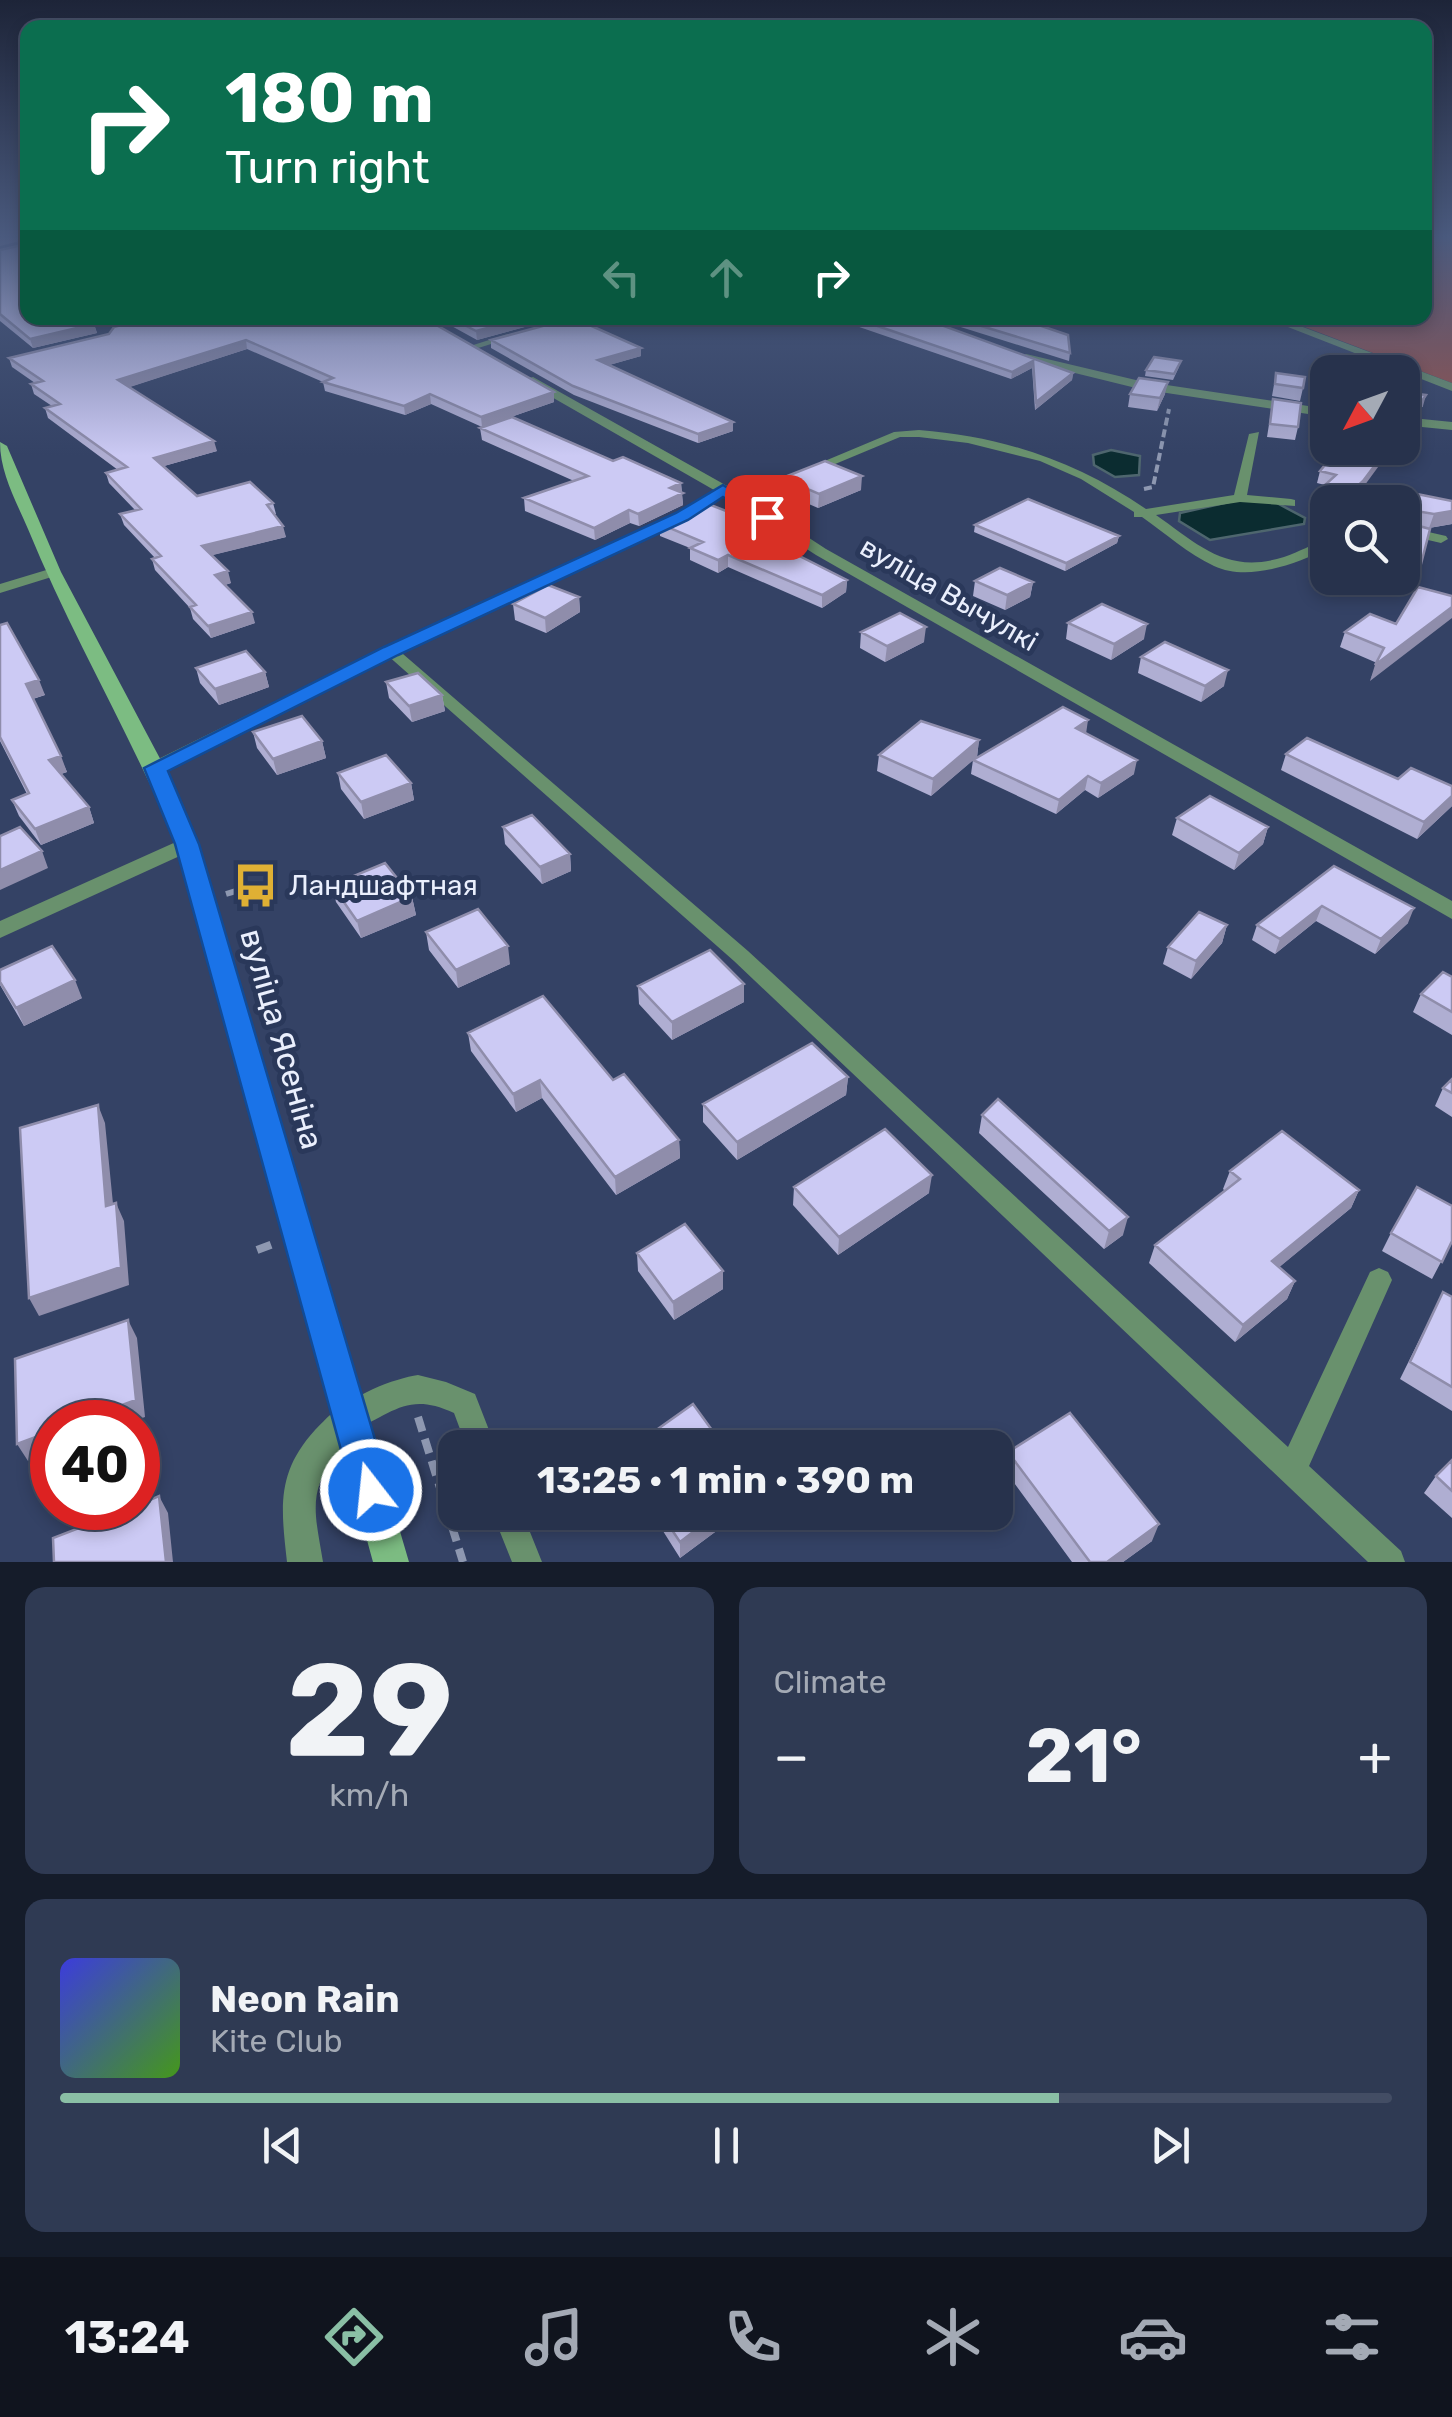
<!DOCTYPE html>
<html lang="en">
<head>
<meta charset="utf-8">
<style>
	body { margin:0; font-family:Rubik,sans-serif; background:#2f3a53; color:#f1f3f6; height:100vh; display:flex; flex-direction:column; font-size:38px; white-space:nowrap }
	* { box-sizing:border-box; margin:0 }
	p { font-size:32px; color:#a4aab5 }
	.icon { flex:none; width:55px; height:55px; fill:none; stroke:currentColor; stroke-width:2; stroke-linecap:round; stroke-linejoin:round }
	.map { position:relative; height:1562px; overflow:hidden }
	.side { display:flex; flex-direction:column; gap:25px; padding:25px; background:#151c2a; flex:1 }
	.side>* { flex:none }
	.banner { position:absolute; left:20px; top:20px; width:1412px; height:305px; border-radius:20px; box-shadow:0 5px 15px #0003,0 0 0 2px #434d64; background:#0b6e4f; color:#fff; overflow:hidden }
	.needle { width:65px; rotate:229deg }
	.buttons { position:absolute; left:1310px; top:355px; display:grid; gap:20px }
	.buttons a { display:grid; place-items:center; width:110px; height:110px; border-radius:20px; background:#27324c; box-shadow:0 5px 15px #0003,0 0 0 2px #434d64; font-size:50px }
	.speed { position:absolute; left:30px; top:1400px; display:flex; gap:20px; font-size:50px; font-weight:700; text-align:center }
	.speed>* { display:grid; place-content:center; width:130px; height:130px; border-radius:50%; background:#27324c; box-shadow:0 5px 15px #0003,0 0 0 2px #434d64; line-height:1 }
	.speed .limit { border:15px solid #d22; background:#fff; color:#111 }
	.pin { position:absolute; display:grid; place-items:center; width:85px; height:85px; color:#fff; margin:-42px; border-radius:20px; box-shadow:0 5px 15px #0006 }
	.me { position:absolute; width:110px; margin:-55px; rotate:344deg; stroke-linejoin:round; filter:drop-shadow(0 0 8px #0008) }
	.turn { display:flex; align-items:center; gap:35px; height:210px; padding:0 40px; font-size:45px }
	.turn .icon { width:130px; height:130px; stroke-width:2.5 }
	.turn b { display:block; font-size:70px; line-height:85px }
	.lanes { display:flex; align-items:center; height:95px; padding:0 40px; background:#0003; justify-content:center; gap:50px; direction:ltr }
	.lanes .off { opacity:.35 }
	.big { font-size:75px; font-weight:700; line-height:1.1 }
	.side .tile { flex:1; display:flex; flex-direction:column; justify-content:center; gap:15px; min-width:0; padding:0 35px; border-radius:20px; background:#2f3a53 }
	.side .dial { align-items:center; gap:0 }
	.dial b { font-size:130px; line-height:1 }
	.song { display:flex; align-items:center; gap:30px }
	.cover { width:120px; height:120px; border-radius:15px; background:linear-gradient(135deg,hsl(240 70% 55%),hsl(100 70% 35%)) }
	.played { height:10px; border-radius:5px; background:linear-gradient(90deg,#8abfa5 75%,#434d64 75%) }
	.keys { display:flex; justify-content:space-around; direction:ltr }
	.heat { display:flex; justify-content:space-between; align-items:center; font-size:55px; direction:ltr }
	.side .tiles { flex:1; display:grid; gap:25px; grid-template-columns:1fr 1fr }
	.tile:last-child { grid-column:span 2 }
	.trip { position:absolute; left:438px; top:1430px; width:575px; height:100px; border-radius:20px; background:#27324c; box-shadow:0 5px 15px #0003,0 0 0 2px #434d64; font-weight:700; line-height:100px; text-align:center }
	.tab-bar { display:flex; height:160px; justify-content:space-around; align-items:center; background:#10141e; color:#a4aab5 }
	.tab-bar .icon { width:70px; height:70px }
	.tab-bar .selected { color:#8abfa5 }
	.tab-bar b { font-size:45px; color:#f1f3f6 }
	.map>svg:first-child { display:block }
	.green { fill:#97524b }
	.water { fill:#0b2c30; stroke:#4e666e; stroke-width:2.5 }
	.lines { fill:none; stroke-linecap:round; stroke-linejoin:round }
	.path-far2 { stroke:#8e98b1; stroke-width:4; stroke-dasharray:8 4; stroke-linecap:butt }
	.path-far1 { stroke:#8e98b1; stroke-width:6; stroke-dasharray:11 6; stroke-linecap:butt }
	.path { stroke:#8e98b1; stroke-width:8; stroke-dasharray:15 8; stroke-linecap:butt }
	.lane { fill:#69916d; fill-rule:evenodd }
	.street { fill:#69916d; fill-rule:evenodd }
	.secondary { fill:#7cbc82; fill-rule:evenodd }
	.wall { fill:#afaed2 }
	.shaded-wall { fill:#8f8dab }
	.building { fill:#cccaf4; stroke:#8f8dab; stroke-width:2.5 }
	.route { fill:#1a73e8; stroke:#114b97; stroke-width:2.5 }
	.labels { text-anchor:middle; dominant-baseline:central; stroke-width:10; stroke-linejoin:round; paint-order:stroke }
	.street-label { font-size:28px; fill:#eaeffd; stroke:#2a385a }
	.poi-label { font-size:28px; fill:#eaeffd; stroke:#2a385a; text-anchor:start }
	.near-street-label { font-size:32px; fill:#eaeffd; stroke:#2a385a }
</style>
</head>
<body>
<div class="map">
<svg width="1452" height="1562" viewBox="0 0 1452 1562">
	<rect width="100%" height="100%" fill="#344265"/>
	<path class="green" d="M1425,237H1452V383L1281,318H1425Z"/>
	<path class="water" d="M1111,450L1140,456L1139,475L1115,477L1094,465L1093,455Z
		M1238,500L1275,502L1305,518L1304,524L1210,540L1179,521L1180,513Z"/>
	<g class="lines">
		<path class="path-far2" d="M1144,489L1153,487L1169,409"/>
		<path class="path-far1" d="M226,894L256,885"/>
		<path class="path" d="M257,1250L273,1244
			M418,1417L463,1562"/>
		<path class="lane" d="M508,334L516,336L472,350L467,347Z
			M919,430C1005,437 1075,461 1146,509L1234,495L1249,434L1259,432L1247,495L1291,499L1295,500V506L1240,502L1156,515C1199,545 1227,575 1284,557C1299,552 1313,544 1328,538V548C1297,564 1248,582 1214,566C1188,554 1165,533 1142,517H1134V512L1081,479L1040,461L968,443L919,437H900L744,502L734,499L894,432Z
			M1402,526L1446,536L1448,539L1441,543L1402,534Z
			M53,568L60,572L58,575L0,593V584Z
			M391,646L396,648L748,951L1288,1447L1370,1272L1379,1268L1388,1272L1392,1280L1309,1466L1401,1551L1405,1562H1368L734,961L386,654L383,651Z
			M418,1375L446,1382L475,1394L496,1448H467L454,1413C407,1391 393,1414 351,1431L341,1427L337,1417C346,1396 396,1378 418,1375Z
			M492,1512H522L542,1562H512Z"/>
		<path class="street" d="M1265,318H1279L1452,383V391Z
			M1026,354L1140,381L1328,409V417L1140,389L1022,360V356Z
			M533,377L745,496L826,549L1452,901V919L816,555L724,496L687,519L397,655L162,772H148L145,768L148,764L385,647L677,513L714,490L529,384V378Z
			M1402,417L1452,422V430L1402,425Z
			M187,837L195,839L198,844L195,849L0,938V921Z
			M351,1401L363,1406L367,1417C361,1432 348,1442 337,1455C306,1491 316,1518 323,1562H287C281,1508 276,1473 315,1430C326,1419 336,1407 351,1401Z"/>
		<path class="secondary" d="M0,442L7,446L61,572L165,768L198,844L409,1562H373L176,844C132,736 72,637 28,529C16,501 0,473 0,442Z"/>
	</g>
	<path class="wall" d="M0,250L28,318L94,324L97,333L33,348L0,321Z
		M146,318L554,392V402L482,427L431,404L405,415L325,391L323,382L247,349L129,387L217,451L164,466L197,496L273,503L276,514H274L286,537L212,555L231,583L225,585L255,623L211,638L193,619L190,608L155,570L152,559L155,558L124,525L120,514L135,510L109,483L106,473L118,470L48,418L45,408L52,406L34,394L31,384L35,383L12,367L9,358L109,334Z
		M437,318H558L477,340Z
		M585,318V324L641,348V356L609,365L733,422V431L698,443L574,395L491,348V340Z
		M833,318H922L1073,373L1072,380L1035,410L1032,368L1011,379Z
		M932,318H1018L1070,353L1069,361Z
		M1179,367L1173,380L1145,376L1146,370Z
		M1276,373L1303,388L1300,401L1272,396Z
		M1402,392L1423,406L1416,415L1403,414L1406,429L1402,434Z
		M1130,394H1165L1157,411L1128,407Z
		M1273,399L1298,427L1295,440L1267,437Z
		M480,428L613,461L681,483L683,505L639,526L630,523L595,540L525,511L524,498L574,481L482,440Z
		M1339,448L1359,493L1349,502H1328V513L1310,508L1313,496L1325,485L1317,483L1320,471Z
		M782,478L861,490L818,508L781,492Z
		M1452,501V524L1429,528L1416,579L1402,575V502Z
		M739,516V526L847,580L846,592L822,608L728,567L718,573L690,560V548L660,536V524Z
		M975,525L1119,536L1117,543L1065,571L974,532Z
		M975,581L1033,582L1030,597L1005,610L973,596Z
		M579,597L580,612L546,633L515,620L513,604Z
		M1068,623L1144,639L1111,660L1066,639Z
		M1396,624L1370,681L1377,663L1340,647L1345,632Z
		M0,625L45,695L33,699L67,772L61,774L89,807L94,823L41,845L19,816L12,800L27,794L0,741Z
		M861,632L924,642L885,662L860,648Z
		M1141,657L1224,686L1201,702L1138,673Z
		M196,668L265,672L269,687L219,705L200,683Z
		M386,682L442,695L445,711L412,722L389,698Z
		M253,732L322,741L326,758L277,775L257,748Z
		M1086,733L1134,774L1098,798L1085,790L1056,814L971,774L973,760L931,796L877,771L879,755L979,740L977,757Z
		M1286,754L1398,779L1452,786V806L1417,839L1281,770Z
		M338,773L411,783L414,800L364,819L341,789Z
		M1177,818L1268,827L1263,844L1234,870L1172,835Z
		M503,827L570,854L571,871L542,884L505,844Z
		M1334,866L1408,923L1375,954L1316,921L1275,954L1252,940L1257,925Z
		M332,885L412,897L416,915L361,938L336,902Z
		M1227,925L1222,943L1191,979L1163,964L1168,947Z
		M426,932L510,964L458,988L429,950Z
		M0,970L82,998L24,1026L0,985Z
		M1452,977V1035L1413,1012L1421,994Z
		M744,984V1002L672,1040L639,1004L638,986Z
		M468,1033L613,1080L679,1140L680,1158L616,1195L542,1098L516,1112L471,1051Z
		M848,1077L846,1095L737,1160L703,1122V1104Z
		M1452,1079V1117L1435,1106L1443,1088Z
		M982,1115L1123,1235L1104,1249L979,1133Z
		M1230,1171L1359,1190L1351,1208L1279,1267L1295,1281L1287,1299L1235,1342L1149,1263L1155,1245L1225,1191L1223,1189Z
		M794,1187L929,1193L838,1255L793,1205Z
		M1391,1233L1452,1241L1432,1279L1382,1251Z
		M637,1253L723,1271V1289L674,1320L638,1271Z
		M1443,1292L1452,1297V1411L1400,1379Z
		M1008,1452L1152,1541L1123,1562H1072L1004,1469Z
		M1452,1460V1518L1424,1493L1436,1476Z
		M651,1512H742L680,1558Z"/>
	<path class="shaded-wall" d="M27,237V239L0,246V238Z
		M526,318H558L477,340L476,331Z
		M94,324L97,333L33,348L30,339Z
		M246,340L247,349L121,390L118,380Z
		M641,348V356L599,368L598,360Z
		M1033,361L1032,368L1011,379L1012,372Z
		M1073,373L1072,380L1035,410L1036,402Z
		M1168,382L1165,394L1157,411L1160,398Z
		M554,392V402L482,427L481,417Z
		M430,394L431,404L405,415L404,406Z
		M1426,395L1423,406L1416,415L1420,404Z
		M733,422V431L698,443V434Z
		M214,441L217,451L157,468L154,458Z
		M1388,448H1392L1359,493L1349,502H1340Z
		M862,476L861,490L818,508L819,494Z
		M681,483L683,505L639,526L638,514L670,488Z
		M629,510L630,523L595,540L594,528Z
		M1452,511V524L1429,528L1434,514Z
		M739,516V528L730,521Z
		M283,526L286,537L205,557L202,546Z
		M1119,536L1117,543L1065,571L1066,563Z
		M728,555V567L718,573V560Z
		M228,571L231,583L218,587L215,575Z
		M847,580L846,592L822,608V595Z
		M1033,582L1030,597L1005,610L1007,595Z
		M579,597L580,612L546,633L545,618Z
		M1452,607V618L1370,681L1375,665Z
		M252,612L255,623L211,638L208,626Z
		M1147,624L1144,639L1111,660L1114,644Z
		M926,627L924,642L885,662L887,646Z
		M1228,670L1224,686L1201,702L1205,686Z
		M265,672L269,687L219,705L215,689Z
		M39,680L45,695L32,699L26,684Z
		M442,695L445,711L412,722L409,706Z
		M1088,720L1086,734L1076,728Z
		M979,740L977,757L931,796L933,779Z
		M322,741L326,758L277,775L273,759Z
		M61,756L67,772L55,776L49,760Z
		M1137,760L1134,774L1098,798L1101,783Z
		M1088,776L1085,790L1056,814L1059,800Z
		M411,783L414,800L364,819L361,802Z
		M1452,796V806L1417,839L1424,822Z
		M89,807L94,823L41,845L35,829Z
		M1268,827L1263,844L1234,870L1239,853Z
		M42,851L48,868L0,890V870Z
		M570,854L571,871L542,884L540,867Z
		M412,897L416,915L361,938L357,921Z
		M1322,906L1316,921L1275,954L1280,939Z
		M1414,908L1408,923L1375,954L1381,939Z
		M1227,925L1222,943L1191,979L1196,961Z
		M508,946L510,964L458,988L456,970Z
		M75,980L82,998L24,1026L16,1008Z
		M744,984V1002L672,1040V1022Z
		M848,1077L846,1095L737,1160V1142Z
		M540,1080L542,1098L516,1112L513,1094Z
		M98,1105L105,1123L115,1224L106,1206Z
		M679,1140L680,1158L616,1195L615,1177Z
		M932,1175L929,1193L838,1255L839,1237Z
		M1359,1190L1351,1208L1265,1279L1272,1261Z
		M116,1203L124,1221L129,1285L39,1316L29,1298Z
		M1128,1217L1123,1235L1104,1249L1109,1231Z
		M723,1271V1289L674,1320L673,1302Z
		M1295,1281L1287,1299L1235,1342L1243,1325Z
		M128,1320L137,1338L145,1417L131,1422H75Z
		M52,1431V1452L28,1461L17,1444Z
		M159,1496L168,1513L173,1562H166Z
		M719,1512H742L680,1558V1542Z
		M1159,1524L1152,1541L1123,1562H1107Z"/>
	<path class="building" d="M28,241V318H88L94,324L30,339L0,314V250L27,244Z
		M146,318H424L554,392L481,417L430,394L404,406L323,382L333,378L246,340L118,380L214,441L154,458L197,496L250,482L273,503L267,505L283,526L202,546L228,571L215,575L252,612L208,626L190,607L196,605L152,559L161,556L120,514L141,509L106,473L127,467L45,408L60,404L31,384L43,381L9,358L109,334L114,327Z
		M451,318H526L476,331Z
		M572,318H585L578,320L641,348L598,360L733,422L698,434L573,386L491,340Z
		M854,318H922L1073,373L1036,402L1033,361L1012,372Z
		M955,318H1018L1068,335L1070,353Z
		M1154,357L1181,361L1174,374L1146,370Z
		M1276,373L1305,377L1303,388L1275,384Z
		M1139,378L1168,382L1160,398L1130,394Z
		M1402,392L1426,395L1420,404L1403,403V416L1409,418L1402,427Z
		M1273,399L1301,403L1298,427L1270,424Z
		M512,417L613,461L623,457L681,483L670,488L683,493L638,514L629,510L594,528L524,498L588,476L480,428Z
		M1339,448H1388L1363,481L1340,502H1337L1313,496L1336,475L1320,471Z
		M825,461L862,476L819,494L782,478Z
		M1402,491L1452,501V511L1434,514L1404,509V522L1430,529L1421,564L1402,558V502H1398Z
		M1028,499L1119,536L1066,563L975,525Z
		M703,502L739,516L730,521L847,580L822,595L728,555L718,560L690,548L703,542L660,524Z
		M1000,568L1033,582L1007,595L975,581Z
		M548,585L579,597L545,618L513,604Z
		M1418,587L1452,596V607L1375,665L1384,648L1345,632L1370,614L1396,624Z
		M1102,604L1147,624L1114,644L1068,623Z
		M900,613L926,627L887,646L861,632Z
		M7,623L39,680L26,684L61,756L49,760L89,807L35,829L12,800L29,793L0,737V625Z
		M1165,642L1228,670L1205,686L1141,657Z
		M246,651L265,672L215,689L196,668Z
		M418,673L442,695L409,706L386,682Z
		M1063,707L1088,720L1076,728L1137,760L1101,783L1088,776L1059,800L973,760Z
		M302,716L322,741L273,759L253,732Z
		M921,721L979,740L933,779L879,755Z
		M1307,738L1398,779L1411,768L1452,786V796L1424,822L1286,754Z
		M386,755L411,783L361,802L338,773Z
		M1210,796L1268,827L1239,853L1177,818Z
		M532,815L570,854L540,867L503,827Z
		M20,827L42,851L0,870V836Z
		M385,863L412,897L357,921L332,885Z
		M1334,866L1414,908L1381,939L1322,906L1280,939L1257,925Z
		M478,909L508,946L456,970L426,932Z
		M1199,912L1227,925L1196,961L1168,947Z
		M52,946L75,980L16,1008L0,982V970Z
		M710,950L744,984L672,1022L638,986Z
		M1443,972L1452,977V1012L1421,994Z
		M543,996L613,1080L624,1074L679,1140L615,1177L540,1080L513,1094L468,1033Z
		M812,1043L848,1077L737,1142L703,1104Z
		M1452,1079V1093L1443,1088Z
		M998,1099L1128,1217L1109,1231L982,1115Z
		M98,1105L106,1206L116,1203L121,1267L29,1298L20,1128Z
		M885,1129L932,1175L839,1237L794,1187Z
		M1282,1131L1359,1190L1272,1261L1295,1281L1243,1325L1155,1245L1240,1179L1230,1171Z
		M1417,1187L1452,1206V1241L1442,1262L1391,1233Z
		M685,1224L723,1271L673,1302L637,1253Z
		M1443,1292L1452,1297V1387L1410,1362Z
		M128,1320L136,1400L75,1422H52V1431L17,1444L15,1359Z
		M693,1404L725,1448H631Z
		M1070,1413L1159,1524L1107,1562H1090L1008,1452Z
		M1452,1460V1491L1436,1476Z
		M159,1496L166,1562H54L53,1538L131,1508H138V1505Z
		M660,1512H719L680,1542Z"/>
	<linearGradient id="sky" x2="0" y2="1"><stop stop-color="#1d2438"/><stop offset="0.52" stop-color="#4a5a7e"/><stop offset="1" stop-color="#4a5a7e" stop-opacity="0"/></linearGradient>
	<rect width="1452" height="456" fill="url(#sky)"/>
	<path class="route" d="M723,485L775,517L761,521L723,497L688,520L398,655L168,771L199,844L390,1490L385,1503L371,1509L357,1503L352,1490L175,844L144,768L384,647L676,513Z"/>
	<defs>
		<symbol id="bus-bare" viewBox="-9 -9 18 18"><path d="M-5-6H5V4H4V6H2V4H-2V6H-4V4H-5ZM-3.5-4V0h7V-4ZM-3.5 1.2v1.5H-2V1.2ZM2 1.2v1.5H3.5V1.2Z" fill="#dfb034" stroke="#2a385a" stroke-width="2.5" paint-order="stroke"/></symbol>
	</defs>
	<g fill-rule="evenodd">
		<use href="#bus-bare" x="224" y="854" width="63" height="63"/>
	</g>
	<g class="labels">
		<g class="street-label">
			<text transform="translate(949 594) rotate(30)">вуліца Вычулкі</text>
		</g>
		<g class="poi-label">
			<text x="289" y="885">Ландшафтная</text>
		</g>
		<g class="near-street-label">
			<text transform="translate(282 1039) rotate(74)">вуліца Ясеніна</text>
		</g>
	</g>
</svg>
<div class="buttons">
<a><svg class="needle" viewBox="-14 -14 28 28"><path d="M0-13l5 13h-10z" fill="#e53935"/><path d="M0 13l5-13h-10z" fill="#a4aab5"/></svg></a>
<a><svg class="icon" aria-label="search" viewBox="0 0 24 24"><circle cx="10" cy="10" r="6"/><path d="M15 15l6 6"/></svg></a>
</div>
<div class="speed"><div class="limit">40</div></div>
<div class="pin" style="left:767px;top:517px;background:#d93025"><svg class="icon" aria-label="arrive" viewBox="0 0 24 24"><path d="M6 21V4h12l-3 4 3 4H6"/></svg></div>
<svg class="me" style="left:371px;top:1490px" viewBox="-20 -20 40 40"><circle r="17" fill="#1a73e8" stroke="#fff" stroke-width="3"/><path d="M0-11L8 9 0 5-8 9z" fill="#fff"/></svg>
<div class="trip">13:25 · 1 min · 390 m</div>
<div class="banner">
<div class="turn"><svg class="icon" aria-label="right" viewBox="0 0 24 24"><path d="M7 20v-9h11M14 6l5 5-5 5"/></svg><div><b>180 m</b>Turn right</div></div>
<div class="lanes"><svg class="icon off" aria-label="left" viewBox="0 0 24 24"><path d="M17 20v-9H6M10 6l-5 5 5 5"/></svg><svg class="icon off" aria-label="ahead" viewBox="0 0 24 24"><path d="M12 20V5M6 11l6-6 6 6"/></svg><svg class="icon" aria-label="right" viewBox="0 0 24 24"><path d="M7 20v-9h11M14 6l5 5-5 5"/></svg></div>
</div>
</div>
<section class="side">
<div class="tiles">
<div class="tile dial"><b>29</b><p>km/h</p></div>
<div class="tile"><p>Climate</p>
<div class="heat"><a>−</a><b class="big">21°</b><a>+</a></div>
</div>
<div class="tile">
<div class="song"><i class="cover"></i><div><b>Neon Rain</b><p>Kite Club</p></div></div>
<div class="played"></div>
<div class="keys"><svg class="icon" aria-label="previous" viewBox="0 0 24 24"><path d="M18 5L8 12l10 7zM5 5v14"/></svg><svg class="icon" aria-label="pause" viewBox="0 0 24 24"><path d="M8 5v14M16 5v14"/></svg><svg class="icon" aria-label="next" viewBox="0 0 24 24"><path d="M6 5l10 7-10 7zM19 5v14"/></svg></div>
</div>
</div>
</section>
<nav class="tab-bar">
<b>13:24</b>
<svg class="icon selected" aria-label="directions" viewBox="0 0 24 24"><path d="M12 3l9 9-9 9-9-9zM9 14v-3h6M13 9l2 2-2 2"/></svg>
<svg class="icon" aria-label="music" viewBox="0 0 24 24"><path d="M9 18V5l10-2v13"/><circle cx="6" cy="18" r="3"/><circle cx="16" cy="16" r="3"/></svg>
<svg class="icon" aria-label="phone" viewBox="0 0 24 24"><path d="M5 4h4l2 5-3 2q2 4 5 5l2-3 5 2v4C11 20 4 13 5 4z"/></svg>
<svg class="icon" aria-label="climate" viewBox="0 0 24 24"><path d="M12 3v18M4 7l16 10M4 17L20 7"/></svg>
<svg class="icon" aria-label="car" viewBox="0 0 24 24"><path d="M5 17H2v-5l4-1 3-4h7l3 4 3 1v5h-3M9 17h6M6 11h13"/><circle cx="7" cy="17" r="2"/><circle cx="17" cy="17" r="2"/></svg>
<svg class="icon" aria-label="filters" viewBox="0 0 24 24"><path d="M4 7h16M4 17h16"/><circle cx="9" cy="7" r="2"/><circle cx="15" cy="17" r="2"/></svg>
</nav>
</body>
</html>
